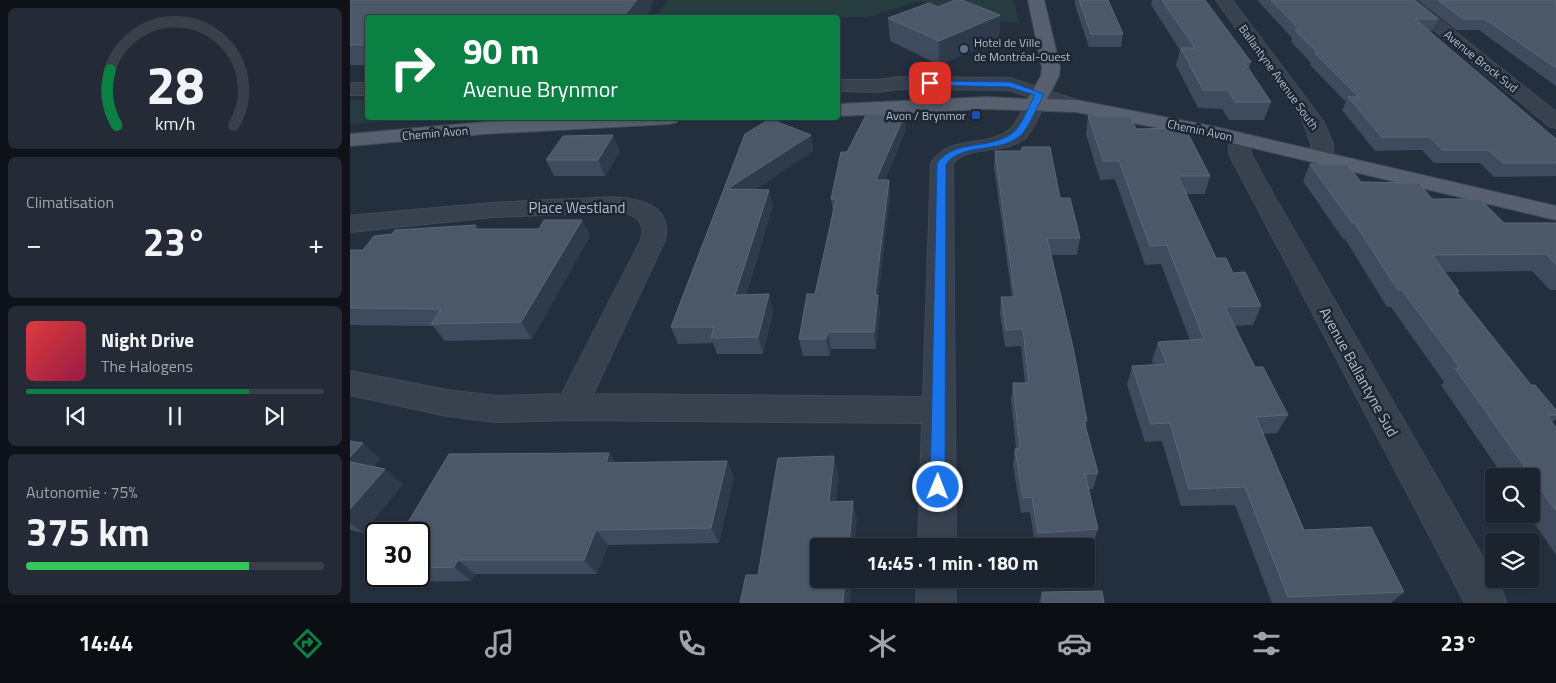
<!DOCTYPE html>
<html lang="fr">
<head>
<meta charset="utf-8">
<style>
	body { margin:0; font-family:"Titillium Web",sans-serif; background:#242b36; color:#f1f3f6; height:100vh; display:flex; flex-direction:column; font-size:19px; white-space:nowrap }
	* { box-sizing:border-box; margin:0 }
	p { font-size:16px; color:#a0a4aa }
	.icon { flex:none; width:28px; height:28px; fill:none; stroke:currentColor; stroke-width:2; stroke-linecap:round; stroke-linejoin:round }
	.map { position:relative; flex:1; overflow:hidden }
	.drawer { display:flex; flex-direction:column; gap:8px; padding:8px; background:#0f1319; width:350px }
	.drawer>* { flex:none }
	.banner { position:absolute; left:15px; top:15px; width:475px; height:105px; border-radius:5px; box-shadow:0 1px 4px #0004,0 0 0 1px #39404a; background:#0b8043; color:#fff; overflow:hidden }
	.fabs { position:absolute; left:1135px; top:468px; display:grid; gap:10px }
	.fabs a { display:grid; place-items:center; width:55px; height:55px; border-radius:5px; background:#1b232e; box-shadow:0 1px 4px #0004,0 0 0 1px #39404a; font-size:25px }
	.speed { position:absolute; left:15px; top:522px; display:flex; gap:10px; font-size:25px; font-weight:700; text-align:center }
	.speed>* { display:grid; place-content:center; width:65px; height:65px; border-radius:50%; background:#1b232e; box-shadow:0 1px 4px #0004,0 0 0 1px #39404a; line-height:1 }
	.speed .limit { border:2px solid #111; border-radius:8px; background:#fff; color:#111 }
	.pin { position:absolute; display:grid; place-items:center; width:42px; height:42px; color:#fff; margin:-21px; border-radius:10px; box-shadow:0 2px 8px #0006 }
	.me { position:absolute; width:55px; margin:-28px; rotate:1deg; stroke-linejoin:round; filter:drop-shadow(0 0 4px #0008) }
	.turn { display:flex; align-items:center; gap:18px; height:105px; padding:0 15px; font-size:22px }
	.turn .icon { width:65px; height:65px; stroke-width:2.5 }
	.turn b { display:block; font-size:35px; line-height:42px }
	.big { font-size:38px; font-weight:700; line-height:1.1 }
	.drawer .widget { flex:1; display:flex; flex-direction:column; justify-content:center; gap:8px; min-width:0; padding:0 18px; border-radius:8px; background:#242b36 }
	.drawer .dial { align-items:center; gap:0 }
	.dial svg { height:130px; overflow:visible; fill:none; stroke:#39404a; stroke-width:7; stroke-linecap:round; text-anchor:middle }
	.dial text { fill:#f1f3f6; stroke:none }
	.song { display:flex; align-items:center; gap:15px }
	.cover { width:60px; height:60px; border-radius:8px; background:linear-gradient(135deg,hsl(0 70% 55%),hsl(340 70% 35%)) }
	.played { height:5px; border-radius:2px; background:linear-gradient(90deg,#0b8043 75%,#39404a 75%) }
	.keys { display:flex; justify-content:space-around; direction:ltr }
	.heat { display:flex; justify-content:space-between; align-items:center; font-size:28px; direction:ltr }
	.charge { height:8px; border-radius:4px; background:linear-gradient(90deg,#34c759 75%,#39404a 0) }
	.trip { position:absolute; left:460px; top:538px; width:285px; height:50px; border-radius:5px; background:#1b232e; box-shadow:0 1px 4px #0004,0 0 0 1px #39404a; font-weight:700; line-height:50px; text-align:center }
	.menu { display:flex; height:80px; justify-content:space-around; align-items:center; background:#0b0e12; color:#a0a4aa }
	.menu .icon { width:35px; height:35px }
	.menu .active { color:#0b8043 }
	.menu b { font-size:22px; color:#f1f3f6 }
	main { display:flex; flex:1; min-height:0 }
	.map>svg:first-child { display:block }
	.green { fill:#263c3f }
	.lines { fill:none; stroke-linecap:round; stroke-linejoin:round }
	.minor-casing { stroke:#414a57; stroke-width:2 }
	.major-casing { stroke:#414a57; stroke-width:2 }
	.minor { fill:#38414e; fill-rule:evenodd }
	.major { fill:#56606e; fill-rule:evenodd }
	.wall { fill:#3f4b5c }
	.shaded-wall { fill:#2f3b4b }
	.building { fill:#4b5868; stroke:#5c6777 }
	.route { fill:#1a73e8; stroke:#114b97 }
	.service-dot { fill:#5c6f8a; stroke:#1d2633; stroke-width:2 }
	.transit-dot { fill:#1a4fb4; stroke:#1d2633; stroke-width:2 }
	.labels { text-anchor:middle; dominant-baseline:central; stroke-width:5; stroke-linejoin:round; paint-order:stroke }
	.far-poi-label { font-size:12px; fill:#b4bcc9; stroke:#1d2633; text-anchor:start }
	.far-street-label { font-size:12px; fill:#b4bcc9; stroke:#1d2633 }
	.street-label { font-size:15px; fill:#b4bcc9; stroke:#1d2633 }
</style>
</head>
<body>
<main>
<section class="drawer">
<div class="widget dial"><svg viewBox="0 0 100 80">
<path d="M14 69A42 42 0 1 1 86 69"/>
<path d="M14 69A42 42 0 0 1 10 35" stroke="#0b8043"/>
<text x="50" y="56" font-size="32" font-weight="700">28</text>
<text x="50" y="72" font-size="11">km/h</text>
</svg></div>
<div class="widget"><p>Climatisation</p>
<div class="heat"><a>−</a><b class="big">23°</b><a>+</a></div>
</div>
<div class="widget">
<div class="song"><i class="cover"></i><div><b>Night Drive</b><p>The Halogens</p></div></div>
<div class="played"></div>
<div class="keys"><svg class="icon" aria-label="previous" viewBox="0 0 24 24"><path d="M18 5L8 12l10 7zM5 5v14"/></svg><svg class="icon" aria-label="pause" viewBox="0 0 24 24"><path d="M8 5v14M16 5v14"/></svg><svg class="icon" aria-label="next" viewBox="0 0 24 24"><path d="M6 5l10 7-10 7zM19 5v14"/></svg></div>
</div>
<div class="widget"><p>Autonomie · 75%</p><b class="big">375 km</b><div class="charge"></div></div>
</section>
<div class="map">
<svg width="1206" height="603" viewBox="0 0 1206 603">
	<rect width="100%" height="100%" fill="#242f3e"/>
	<path class="green" d="M318,0H664L669,23L649,22L568,1L519,17L305,18Z
		M0,100H17L18,118H82L0,124Z"/>
	<g class="lines">
		<defs>
			<path id="minor" d="M866,0H882L973,121L983,144V159L980,164L972,166L964,164L961,159V144L953,121Z
				M1048,0H1065L1206,112V128L1199,126Z
				M549,77L660,78L733,102L736,106L733,110L726,112L693,101L695,104C688,115 685,129 675,138C656,155 620,144 603,163L606,546H568L572,423L221,420L146,422L97,416L0,395V371L97,390L146,396L212,394L291,240C296,221 286,214 268,212L143,217L0,232V216C75,209 149,201 225,199C249,198 278,194 300,205C314,212 319,226 315,240L243,394L573,397L581,163C602,133 634,149 659,130C668,123 672,109 678,100L684,98L658,90L549,89L528,92L488,91V80H528Z
				M0,83H18V95H0Z
				M889,132L896,134L899,138L901,154L923,194L1151,589L1157,603H1115L879,154V138L882,134Z
				M567,579H605L606,603H566Z"/>
			<path id="major" d="M678,0H694L710,67L709,76L697,99L726,100L861,126L1206,206V220L861,138L726,112L637,109L488,116V104L637,97L678,99L691,76L692,67Z
				M216,118H330L327,122L320,124L134,134L0,146V134L134,122Z"/>
		</defs>
		<use href="#minor" class="minor-casing"/>
		<use href="#major" class="major-casing"/>
		<use href="#minor" class="minor"/>
		<use href="#major" class="major"/>
	</g>
	<path class="wall" d="M0,0L301,4L302,7L18,18V65H0Z
		M725,0H758L773,34L771,47H739L725,5Z
		M802,0H855L901,62L899,69L921,102L914,120H879L872,109L848,108L826,65L830,50L801,5Z
		M907,0H1064L1088,19L1082,31H1078L1206,139V176L1144,177L1130,163H1084L1072,150L1025,151L992,110L996,102L960,65L961,63L941,42L942,38Z
		M1068,0H1206V86L1129,30H1106Z
		M588,7L650,15L649,39L589,65L540,41L538,18Z
		M554,116L555,132L535,180H539L540,196L528,298L530,312L526,349H481L480,356H453L449,339L465,294L483,212L481,199L497,152Z
		M738,116L786,129L860,176L855,194H836L866,258L883,273L911,306L903,325L884,326L905,367L938,415L927,433L913,434L954,530L1054,592L1041,603H922L885,505L831,506L812,441L795,442L777,385L782,366L804,365L802,361L808,342L840,340L811,264L795,265L765,179L750,180L736,134Z
		M395,134L461,135L463,151L406,189L419,190L423,206L396,294H419L423,311L413,354H367L363,343L328,344L321,327Z
		M672,147L710,198L730,238L727,255H701L737,421L736,428L748,473L743,489H738L748,529L743,544L713,546H685L680,512L671,513L663,465L665,449H666L661,400L663,383H675L671,346L655,347L650,314L651,297H662L644,167L645,151H671Z
		M270,151L255,176H204L196,160Z
		M960,164L1011,182L1082,199L1154,223H1206V290H1200L1182,271L1095,272L1109,291L1108,293L1181,385L1206,410V419L1202,422L1206,428V555L1178,514H1181V476H1153L1091,385L1094,382L1041,307H1037L995,239H993L953,181Z
		M126,225L129,229L240,236L182,339L95,341L83,326L0,325V250H13L42,234Z
		M0,441L30,459L24,466L53,484L13,533L0,530Z
		M259,453L265,462L377,461L384,477L369,543L258,545L247,574H125L121,581L51,582L43,576H69V534Z
		M692,592L754,603H689Z"/>
	<path class="shaded-wall" d="M287,0H304L301,4L302,7L294,18H272Z
		M650,15L649,39L589,65V41Z
		M554,116L555,132L528,196L526,180Z
		M263,135L270,151L255,176L248,160Z
		M461,135L463,151L382,206L377,189Z
		M539,180L540,196L528,298L530,312L526,349L524,332L525,295Z
		M419,190L423,206L390,311L385,295Z
		M232,220L240,236L182,339L171,322Z
		M126,225L137,241L123,229Z
		M419,294L423,311L413,354L408,337Z
		M478,332L481,349L480,356L476,339Z
		M13,443L30,459L15,477L0,464V457Z
		M259,453L270,469L256,463Z
		M484,456L489,476L484,521L479,502Z
		M377,461L384,477L369,543L361,528Z
		M35,469L53,484L13,533L0,523V509Z
		M503,501L507,520L505,546H499Z
		M246,530L258,545L247,574L234,560Z
		M108,560L125,574L121,581L104,567Z
		M495,579H502L500,603H493Z"/>
	<path class="building" d="M0,0H287L272,18H18V45H0Z
		M605,0H612L650,15L589,41L538,18L579,3L588,7Z
		M729,0H758L773,34H741Z
		M812,0H855L901,62H894L921,102H885L878,90H853L831,48H845Z
		M921,0H1064L1088,19H1065L1206,139V163H1153L1138,150H1092L1080,137H1032L998,97H1009L965,53H968L945,30H950Z
		M1088,0H1206V68L1135,19H1113Z
		M517,113L554,116L526,180H539L525,295H528L524,332H478L476,339H449L457,294H465L486,199H481L491,152H497Z
		M738,116H780L786,129L835,128L860,176H828L866,258H876L883,273L895,272L911,306L875,307L905,367H913L938,415L906,417L954,530L1021,527L1054,592L938,597L895,487L839,489L820,423L801,424L782,366L817,364L808,342L854,339L817,245L800,246L769,161H753Z
		M420,119L461,135L377,189L419,190L385,295L419,294L408,337L361,338L364,327H321L395,134Z
		M263,135L248,160H196L213,136Z
		M672,147H700L710,198H720L730,238H697L723,347L737,421H734L748,473L735,474L748,529L688,533L682,497L673,498L665,449L670,448L663,383H679L673,329L656,330L651,297H665L645,151H672Z
		M960,164H997L1011,182L1069,183L1082,199H1130L1154,223H1206V265L1196,254L1082,255L1109,291H1106L1181,385H1185L1206,410V415H1197L1206,428V511L1105,368H1110L1052,290H1048L1004,222L1002,223Z
		M194,220H232L171,322L81,324L91,309L0,308V250H13L24,236L42,234L45,230L126,225L123,229H189Z
		M0,441L13,443L0,457Z
		M259,453L256,463L377,461L361,528L246,530L234,560H108L104,567L69,568V534H51L99,454Z
		M484,456L479,502L503,501L499,546H469V579H495L493,603H390L396,575H408L428,458Z
		M0,462L35,469L0,509Z
		M752,591L754,603H693L692,592Z"/>
	<path class="route" d="M578,81L660,82L694,94C689,103 678,129 671,135C651,154 613,142 596,164L595,487L593,491L588,493L582,491L580,487L587,163C606,138 641,151 664,132C671,126 680,104 685,95L659,87L580,85L577,83Z"/>
	<circle class="service-dot" cx="614" cy="49" r="5"/>
	<rect class="transit-dot" x="621" y="110" width="10" height="10" rx="2.5"/>
	<g class="labels">
		<g class="far-poi-label">
			<text x="624" y="42">Hotel de Ville<tspan x="624" dy="14">de Montréal-Ouest</tspan></text>
			<text x="616" y="115" text-anchor="end">Avon / Brynmor</text>
		</g>
		<g class="far-street-label">
			<text transform="translate(1131 61) rotate(39)">Avenue Brock Sud</text>
			<text transform="translate(929 77) rotate(54)">Ballantyne Avenue South</text>
			<text transform="translate(850 130) rotate(12)">Chemin Avon</text>
			<text transform="translate(85 133) rotate(-5)">Chemin Avon</text>
		</g>
		<g class="street-label">
			<text x="227" y="207">Place Westland</text>
			<text transform="translate(1009 372) rotate(61)">Avenue Ballantyne Sud</text>
		</g>
	</g>
</svg>
<div class="fabs">
<a><svg class="icon" aria-label="search" viewBox="0 0 24 24"><circle cx="10" cy="10" r="6"/><path d="M15 15l6 6"/></svg></a>
<a><svg class="icon" aria-label="layers" viewBox="0 0 24 24"><path d="M12 4l9 5-9 5-9-5zM3 14l9 5 9-5"/></svg></a>
</div>
<div class="speed"><div class="limit">30</div></div>
<div class="pin" style="left:580px;top:83px;background:#d93025"><svg class="icon" aria-label="arrive" viewBox="0 0 24 24"><path d="M6 21V4h12l-3 4 3 4H6"/></svg></div>
<svg class="me" style="left:588px;top:487px" viewBox="-20 -20 40 40"><circle r="17" fill="#1a73e8" stroke="#fff" stroke-width="3"/><path d="M0-11L8 9 0 5-8 9z" fill="#fff"/></svg>
<div class="trip">14:45 · 1 min · 180 m</div>
<div class="banner">
<div class="turn"><svg class="icon" aria-label="right" viewBox="0 0 24 24"><path d="M7 20v-9h11M14 6l5 5-5 5"/></svg><div><b>90 m</b>Avenue Brynmor</div></div>
</div>
</div>
</main>
<nav class="menu">
<b>14:44</b>
<svg class="icon active" aria-label="directions" viewBox="0 0 24 24"><path d="M12 3l9 9-9 9-9-9zM9 14v-3h6M13 9l2 2-2 2"/></svg>
<svg class="icon" aria-label="music" viewBox="0 0 24 24"><path d="M9 18V5l10-2v13"/><circle cx="6" cy="18" r="3"/><circle cx="16" cy="16" r="3"/></svg>
<svg class="icon" aria-label="phone" viewBox="0 0 24 24"><path d="M5 4h4l2 5-3 2q2 4 5 5l2-3 5 2v4C11 20 4 13 5 4z"/></svg>
<svg class="icon" aria-label="climate" viewBox="0 0 24 24"><path d="M12 3v18M4 7l16 10M4 17L20 7"/></svg>
<svg class="icon" aria-label="car" viewBox="0 0 24 24"><path d="M5 17H2v-5l4-1 3-4h7l3 4 3 1v5h-3M9 17h6M6 11h13"/><circle cx="7" cy="17" r="2"/><circle cx="17" cy="17" r="2"/></svg>
<svg class="icon" aria-label="filters" viewBox="0 0 24 24"><path d="M4 7h16M4 17h16"/><circle cx="9" cy="7" r="2"/><circle cx="15" cy="17" r="2"/></svg>
<b>23°</b>
</nav>
</body>
</html>
